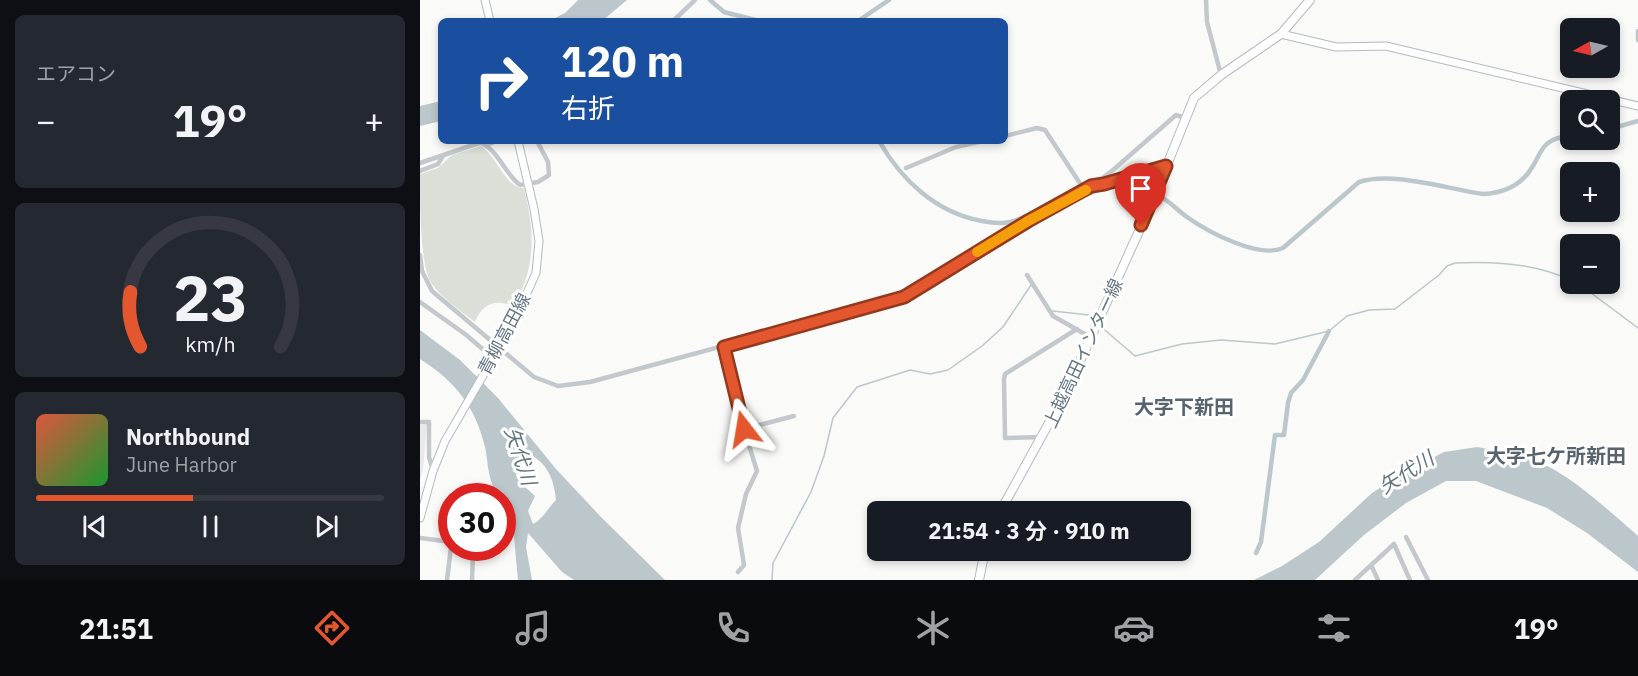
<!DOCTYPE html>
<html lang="ja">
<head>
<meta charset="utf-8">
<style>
	body { margin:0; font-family:"IBM Plex Sans","Noto Sans JP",sans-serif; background:#242831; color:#f1f3f6; height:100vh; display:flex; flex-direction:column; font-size:22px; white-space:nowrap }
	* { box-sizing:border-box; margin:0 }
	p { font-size:20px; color:#9ea1a6 }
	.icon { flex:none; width:33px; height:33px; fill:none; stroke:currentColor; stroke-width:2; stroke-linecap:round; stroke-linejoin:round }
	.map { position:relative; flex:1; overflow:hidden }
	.drawer { display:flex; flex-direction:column; gap:15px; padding:15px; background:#0d0f14; width:420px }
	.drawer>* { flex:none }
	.hud { position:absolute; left:18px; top:18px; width:570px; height:126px; border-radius:9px; box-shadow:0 3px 9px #0003; background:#1a4fa0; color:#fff; overflow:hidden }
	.needle { width:39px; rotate:262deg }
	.fabs { position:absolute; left:1140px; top:18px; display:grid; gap:12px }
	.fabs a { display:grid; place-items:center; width:60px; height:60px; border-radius:9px; background:#171b24; box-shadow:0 3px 9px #0003; font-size:30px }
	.speed { position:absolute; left:18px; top:483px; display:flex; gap:12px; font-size:30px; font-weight:700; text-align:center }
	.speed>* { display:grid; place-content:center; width:78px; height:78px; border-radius:50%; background:#171b24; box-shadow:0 3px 9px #0003; line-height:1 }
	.speed .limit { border:9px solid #d22; background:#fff; color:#111 }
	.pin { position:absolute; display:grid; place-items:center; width:51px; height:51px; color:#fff; margin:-62px -26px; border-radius:50% 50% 50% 0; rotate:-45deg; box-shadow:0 0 6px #0007 }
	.pin .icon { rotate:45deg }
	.me { position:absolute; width:66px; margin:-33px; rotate:346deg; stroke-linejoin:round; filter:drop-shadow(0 0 4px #0008) }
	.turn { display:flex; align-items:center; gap:21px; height:126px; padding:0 24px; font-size:27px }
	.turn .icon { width:78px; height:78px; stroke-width:2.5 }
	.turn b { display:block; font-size:42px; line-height:51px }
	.big { font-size:45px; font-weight:700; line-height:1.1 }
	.drawer .tile { flex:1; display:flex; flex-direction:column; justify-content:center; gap:9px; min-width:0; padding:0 21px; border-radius:9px; background:#242831 }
	.drawer .dial { align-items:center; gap:0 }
	.dial svg { height:156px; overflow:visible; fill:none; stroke:#363941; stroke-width:7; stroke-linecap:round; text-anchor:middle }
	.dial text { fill:#f1f3f6; stroke:none }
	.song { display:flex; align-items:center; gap:18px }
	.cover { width:72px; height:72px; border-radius:9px; background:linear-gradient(135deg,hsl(10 70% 55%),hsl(130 70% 35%)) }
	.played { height:6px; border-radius:3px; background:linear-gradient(90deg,#e4572e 45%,#363941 45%) }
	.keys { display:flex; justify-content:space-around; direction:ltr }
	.heat { display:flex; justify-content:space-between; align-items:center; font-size:33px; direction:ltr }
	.trip { position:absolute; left:447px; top:501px; width:324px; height:60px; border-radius:9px; background:#171b24; box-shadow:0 3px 9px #0003; font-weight:700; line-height:60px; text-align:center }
	.menu { display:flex; height:96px; justify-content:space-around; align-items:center; background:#090b0e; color:#9ea1a6 }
	.menu .icon { width:42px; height:42px }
	.menu .selected { color:#e4572e }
	.menu b { font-size:27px; color:#f1f3f6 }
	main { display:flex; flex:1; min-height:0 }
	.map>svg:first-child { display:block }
	.built { fill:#e8e9e9 }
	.green { fill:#dadfd7 }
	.water { fill:#bbc7cb; fill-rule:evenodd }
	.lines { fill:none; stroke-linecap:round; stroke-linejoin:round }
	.stream { stroke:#bbc7cb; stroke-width:1.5 }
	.canal { stroke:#bbc7cb; stroke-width:4.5 }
	.secondary-casing { stroke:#b3babf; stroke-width:9 }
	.primary-casing { stroke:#b5babe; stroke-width:10 }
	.street { stroke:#c3c8cc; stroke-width:4.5 }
	.secondary { stroke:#fff; stroke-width:7 }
	.primary { stroke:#fff; stroke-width:8 }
	.route-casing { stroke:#94391e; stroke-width:15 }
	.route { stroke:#e4572e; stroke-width:10 }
	.slow { stroke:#f59e0b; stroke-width:10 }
	.labels { text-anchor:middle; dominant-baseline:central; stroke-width:6; stroke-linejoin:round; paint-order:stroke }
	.street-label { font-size:18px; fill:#657683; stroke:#fff }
	.neighbourhood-label { font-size:20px; font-weight:bold; fill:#57646e; stroke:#fff }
	.water-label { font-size:20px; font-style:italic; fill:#60757c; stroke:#fff }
</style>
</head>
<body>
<main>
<section class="drawer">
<div class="tile"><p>エアコン</p>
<div class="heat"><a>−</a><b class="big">19°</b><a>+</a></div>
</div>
<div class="tile dial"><svg viewBox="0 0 100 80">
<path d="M14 69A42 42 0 1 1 86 69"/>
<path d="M14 69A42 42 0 0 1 9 41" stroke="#e4572e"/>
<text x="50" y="56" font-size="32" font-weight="700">23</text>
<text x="50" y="72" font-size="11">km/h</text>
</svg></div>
<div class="tile">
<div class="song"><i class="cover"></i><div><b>Northbound</b><p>June Harbor</p></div></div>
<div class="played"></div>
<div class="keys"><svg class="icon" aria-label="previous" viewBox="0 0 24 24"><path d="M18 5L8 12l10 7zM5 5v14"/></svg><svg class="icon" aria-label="pause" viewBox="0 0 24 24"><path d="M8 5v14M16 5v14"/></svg><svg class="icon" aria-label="next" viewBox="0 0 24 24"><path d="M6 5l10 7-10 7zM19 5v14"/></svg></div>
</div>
</section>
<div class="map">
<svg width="1218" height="580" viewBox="0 0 1218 580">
	<rect width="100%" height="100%" fill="#fafaf8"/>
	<path class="built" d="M7,424L3,470L0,480V425Z"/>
	<path class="green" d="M61,146C76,155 85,188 104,188C115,233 116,265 94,307C76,298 62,304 55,322C40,310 21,298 10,281C0,261 0,200 0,174L18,168L32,155Z"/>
	<path class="water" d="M158,0H207L182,21H129L145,13Z
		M21,101V121L0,126V106Z
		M0,330L40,360L78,398L136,469L181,517L245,580H154L142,572L108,533L106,547L112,580H98L92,515L83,502L82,496H79C67,480 69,466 65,447C55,406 35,381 0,359ZM106,453C127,461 134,479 136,500C128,508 123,519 113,524L108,511L115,496L105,487L96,476L98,464Z
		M1057,447C1080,451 1103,455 1125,465C1155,479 1193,514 1218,536V572L1167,533L1127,508L1056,481H1026L986,503L944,535L895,580H834L862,566L899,542L952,493L980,475L1024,452Z"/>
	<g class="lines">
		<path class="stream" d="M1159,284L1218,328
			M633,311L669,315L676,322
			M679,325L715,356L762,344L801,340L855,344L909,331L927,316L949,310L975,309L1019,275L1027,266L1035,263C1073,261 1115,263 1150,280
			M352,580L353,563L391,492L404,456L413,418L437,387L490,370L510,374L528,370L562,346L583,327L611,285"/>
		<path class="canal" d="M290,0L304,12L339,21
			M438,21L469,0
			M1218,31V40
			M1190,129L1218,121
			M459,141C482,181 517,213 562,221C572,223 580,224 590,222C608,218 622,204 641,201
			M737,195C749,200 757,210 767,217C788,232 839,259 863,248L939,182C973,171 1027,189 1063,194C1084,193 1102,185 1113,166C1118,158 1121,148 1128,143C1135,137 1143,137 1150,136
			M656,200C683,186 701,180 730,191
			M836,553L841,542L855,435H864L868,403L871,393L883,380L909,331"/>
		<defs>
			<path id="secondary" d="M65,0L70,21
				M861,34L916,47L966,46L1218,106
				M484,297L608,221L665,191
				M0,518L13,471L25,441L93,324L116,273L119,241L114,209L98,141"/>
			<path id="primary" d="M580,512L646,392L730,207L774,98L801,75L861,34L890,0
				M559,580L565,550"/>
		</defs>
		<use href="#secondary" class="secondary-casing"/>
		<use href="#primary" class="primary-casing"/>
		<path class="street" d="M786,0L787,22L801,75
			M253,21L275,0
			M585,136L617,128L625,130L665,191L693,170L756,115L765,118
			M61,143C78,150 85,174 100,185L118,182L129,175L128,162L117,141
			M66,145L77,141
			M0,163L65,141
			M486,168L536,147L563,141
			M0,171L18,164L23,156
			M673,186L746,166
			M0,255L2,271L12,291L114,377L138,386L170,382L484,297
			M607,275L633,316L670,337
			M0,302L45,334L72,357
			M304,347L324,429L337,471L326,494L318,528L324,565L318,572
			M0,422H9V457L13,471
			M324,429L374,416
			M622,437L585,438L584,379L585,374L657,329
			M986,537L1008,580
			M0,538L32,542
			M49,548L53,556L52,580
			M951,565L958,580
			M27,580L32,539
			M935,580L974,544L990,580"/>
		<use href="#secondary" class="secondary"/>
		<use href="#primary" class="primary"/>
	</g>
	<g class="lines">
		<defs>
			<path id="route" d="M324,429L304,347L484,297L608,221L671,186L684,184L746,166L721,225"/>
		</defs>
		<use href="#route" class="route-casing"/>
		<use href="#route" class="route"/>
		<path class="slow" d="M557,252L608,221L666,190"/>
	</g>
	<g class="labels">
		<g class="street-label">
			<text transform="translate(84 334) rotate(-62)">青柳高田線</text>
			<text transform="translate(663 353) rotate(-65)">上越高田インター線</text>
		</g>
		<g class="neighbourhood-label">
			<text x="764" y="406">大字下新田</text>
			<text x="1136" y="455">大字七ケ所新田</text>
		</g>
		<g class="water-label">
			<text transform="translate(101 456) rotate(72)">矢代川</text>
			<text transform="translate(986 472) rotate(-32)">矢代川</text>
		</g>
	</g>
</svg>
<div class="fabs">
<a><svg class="needle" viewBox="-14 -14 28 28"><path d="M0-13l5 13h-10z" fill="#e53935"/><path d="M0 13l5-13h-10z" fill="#9ea1a6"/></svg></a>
<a><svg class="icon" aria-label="search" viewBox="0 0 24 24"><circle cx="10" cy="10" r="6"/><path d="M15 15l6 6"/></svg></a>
<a>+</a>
<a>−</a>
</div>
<div class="speed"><div class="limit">30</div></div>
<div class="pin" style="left:721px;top:225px;background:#d93025"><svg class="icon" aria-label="arrive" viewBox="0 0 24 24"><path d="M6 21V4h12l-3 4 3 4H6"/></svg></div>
<svg class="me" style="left:324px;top:429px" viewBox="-20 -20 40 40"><path d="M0-17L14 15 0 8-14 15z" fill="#e4572e" stroke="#fff" stroke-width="4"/></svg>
<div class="trip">21:54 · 3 分 · 910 m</div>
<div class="hud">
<div class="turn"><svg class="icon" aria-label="right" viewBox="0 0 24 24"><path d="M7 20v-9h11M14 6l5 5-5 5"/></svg><div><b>120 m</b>右折</div></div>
</div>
</div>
</main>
<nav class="menu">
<b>21:51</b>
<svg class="icon selected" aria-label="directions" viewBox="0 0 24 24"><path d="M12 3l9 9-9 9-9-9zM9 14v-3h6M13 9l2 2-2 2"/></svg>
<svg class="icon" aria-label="music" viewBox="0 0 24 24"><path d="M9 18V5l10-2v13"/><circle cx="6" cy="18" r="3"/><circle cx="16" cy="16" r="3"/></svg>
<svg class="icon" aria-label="phone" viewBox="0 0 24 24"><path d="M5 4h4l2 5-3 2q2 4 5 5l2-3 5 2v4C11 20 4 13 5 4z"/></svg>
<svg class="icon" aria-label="climate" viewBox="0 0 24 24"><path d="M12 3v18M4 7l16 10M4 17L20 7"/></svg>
<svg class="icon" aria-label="car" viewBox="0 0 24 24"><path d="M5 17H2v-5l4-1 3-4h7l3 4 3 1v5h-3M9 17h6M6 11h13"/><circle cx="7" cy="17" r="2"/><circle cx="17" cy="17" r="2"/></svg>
<svg class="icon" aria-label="filters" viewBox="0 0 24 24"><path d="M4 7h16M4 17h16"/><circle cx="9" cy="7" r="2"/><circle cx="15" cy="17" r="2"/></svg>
<b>19°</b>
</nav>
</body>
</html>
